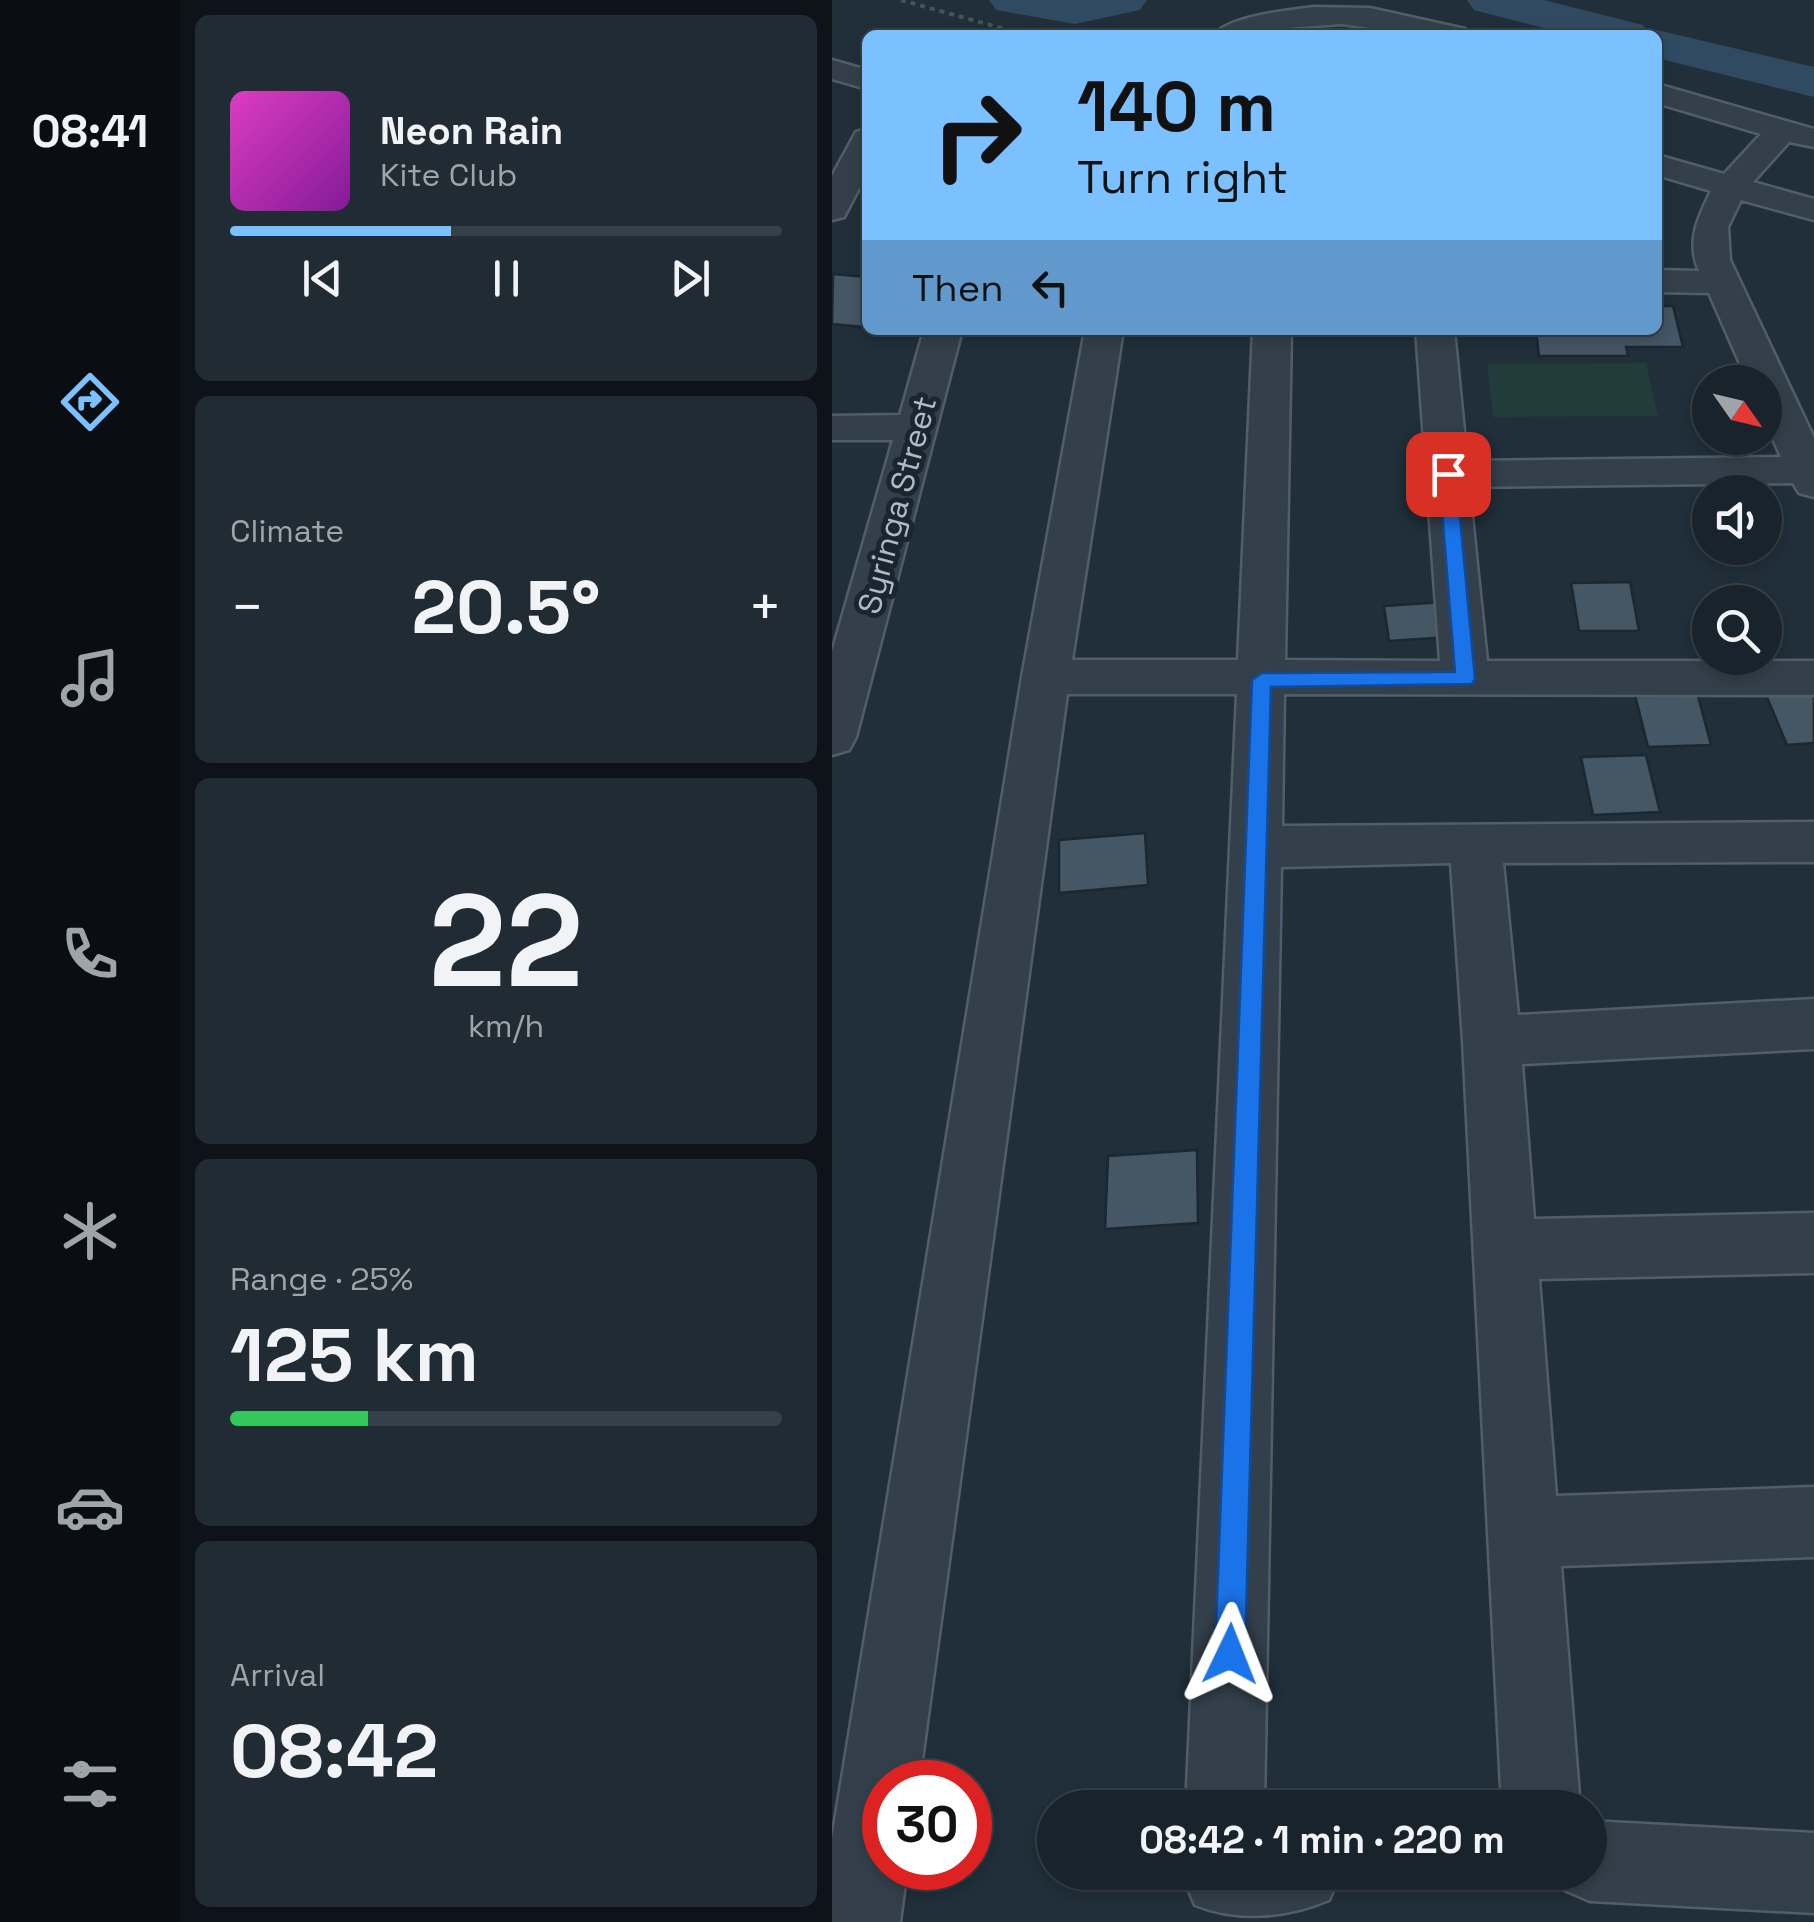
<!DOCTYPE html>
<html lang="en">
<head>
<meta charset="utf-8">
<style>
	body { margin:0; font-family:"Space Grotesk",sans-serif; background:#212b34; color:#f1f3f6; height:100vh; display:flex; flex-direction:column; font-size:38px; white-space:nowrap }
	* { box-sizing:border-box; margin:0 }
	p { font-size:32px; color:#9fa4a9 }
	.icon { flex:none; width:55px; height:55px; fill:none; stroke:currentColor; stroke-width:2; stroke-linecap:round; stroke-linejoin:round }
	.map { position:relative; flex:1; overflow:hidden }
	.drawer { display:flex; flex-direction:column; gap:15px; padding:15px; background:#0d1318; width:652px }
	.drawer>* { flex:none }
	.hud { position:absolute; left:30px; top:30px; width:800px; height:305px; border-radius:15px; box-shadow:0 5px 15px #0003,0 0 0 2px #364048; background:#7bc0ff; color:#111; overflow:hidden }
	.needle { width:65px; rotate:124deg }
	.fabs { position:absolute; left:860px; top:365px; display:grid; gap:20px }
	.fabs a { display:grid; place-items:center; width:90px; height:90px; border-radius:50%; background:#18232c; box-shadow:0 5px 15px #0003,0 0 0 2px #364048; font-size:50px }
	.speed { position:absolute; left:30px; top:1760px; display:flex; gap:20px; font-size:50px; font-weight:700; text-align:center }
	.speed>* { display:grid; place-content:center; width:130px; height:130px; border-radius:50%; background:#18232c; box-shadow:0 5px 15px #0003,0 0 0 2px #364048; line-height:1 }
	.speed .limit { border:15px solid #d22; background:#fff; color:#111 }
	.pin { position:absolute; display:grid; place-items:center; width:85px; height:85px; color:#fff; margin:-42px; border-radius:20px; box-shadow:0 5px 15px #0006 }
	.me { position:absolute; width:110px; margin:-55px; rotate:2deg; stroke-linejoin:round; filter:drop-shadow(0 0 8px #0008) }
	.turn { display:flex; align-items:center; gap:35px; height:210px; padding:0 50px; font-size:45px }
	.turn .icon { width:130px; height:130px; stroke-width:2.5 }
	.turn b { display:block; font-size:70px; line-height:85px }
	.then { display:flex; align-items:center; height:95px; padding:0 50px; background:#0003; gap:20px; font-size:38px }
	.big { font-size:75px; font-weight:700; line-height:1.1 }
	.drawer .widget { flex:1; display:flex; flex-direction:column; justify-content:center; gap:15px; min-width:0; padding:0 35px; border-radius:15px; background:#212b34 }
	.drawer .dial { align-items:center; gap:0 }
	.dial b { font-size:130px; line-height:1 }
	.song { display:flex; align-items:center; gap:30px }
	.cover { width:120px; height:120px; border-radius:15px; background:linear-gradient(135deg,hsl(310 70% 55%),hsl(290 70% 35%)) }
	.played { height:10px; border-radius:5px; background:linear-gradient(90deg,#7bc0ff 40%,#364048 40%) }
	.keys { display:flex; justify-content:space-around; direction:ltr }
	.heat { display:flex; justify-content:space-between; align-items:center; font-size:55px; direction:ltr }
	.charge { height:15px; border-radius:8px; background:linear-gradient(90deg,#34c759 25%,#364048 0) }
	.trip { position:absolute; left:205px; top:1790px; width:570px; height:100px; border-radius:50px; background:#18232c; box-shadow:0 5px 15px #0003,0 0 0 2px #364048; font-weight:700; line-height:100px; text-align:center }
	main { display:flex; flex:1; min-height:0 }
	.dock { display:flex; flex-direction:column; width:180px; justify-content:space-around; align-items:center; background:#0a0e12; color:#9fa4a9 }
	.dock .icon { width:70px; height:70px }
	.dock .active { color:#7bc0ff }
	.dock b { font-size:45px; color:#f1f3f6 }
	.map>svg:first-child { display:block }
	.green { fill:#223b3b }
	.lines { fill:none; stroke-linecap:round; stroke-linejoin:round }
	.river { fill:#304b61; fill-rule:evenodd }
	.building { fill:#455665; stroke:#1b2731; stroke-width:2.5 }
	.minor-casing { stroke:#515e68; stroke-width:5 }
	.path { stroke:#3f5857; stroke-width:4; stroke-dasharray:5 5; stroke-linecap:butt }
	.minor { fill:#33404b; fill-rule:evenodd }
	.route { fill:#1a73e8; stroke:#114b97; stroke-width:2.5 }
	.labels { text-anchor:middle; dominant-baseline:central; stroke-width:10; stroke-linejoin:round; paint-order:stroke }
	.far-street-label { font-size:32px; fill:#aebbc7; stroke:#19252f }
</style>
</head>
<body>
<main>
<nav class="dock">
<b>08:41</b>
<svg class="icon active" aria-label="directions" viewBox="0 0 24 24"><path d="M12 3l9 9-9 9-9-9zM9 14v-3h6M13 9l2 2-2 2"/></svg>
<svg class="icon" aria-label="music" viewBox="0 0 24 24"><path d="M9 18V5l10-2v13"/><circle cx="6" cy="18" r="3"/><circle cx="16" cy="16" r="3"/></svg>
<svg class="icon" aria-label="phone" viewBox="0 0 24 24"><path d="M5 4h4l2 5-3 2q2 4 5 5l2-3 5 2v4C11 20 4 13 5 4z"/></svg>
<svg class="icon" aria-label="climate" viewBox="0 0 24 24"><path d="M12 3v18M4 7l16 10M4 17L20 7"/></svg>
<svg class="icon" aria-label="car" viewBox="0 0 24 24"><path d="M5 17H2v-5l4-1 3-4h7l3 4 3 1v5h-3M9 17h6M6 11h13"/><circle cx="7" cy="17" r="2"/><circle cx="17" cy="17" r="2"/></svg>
<svg class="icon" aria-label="filters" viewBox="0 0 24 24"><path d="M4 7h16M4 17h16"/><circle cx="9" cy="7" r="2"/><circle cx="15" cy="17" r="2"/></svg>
</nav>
<section class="drawer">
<div class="widget">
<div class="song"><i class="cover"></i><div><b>Neon Rain</b><p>Kite Club</p></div></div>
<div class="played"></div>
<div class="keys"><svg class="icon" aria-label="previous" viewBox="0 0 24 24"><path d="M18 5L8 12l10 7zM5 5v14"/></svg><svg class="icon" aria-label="pause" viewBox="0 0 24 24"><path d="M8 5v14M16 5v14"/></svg><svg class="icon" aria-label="next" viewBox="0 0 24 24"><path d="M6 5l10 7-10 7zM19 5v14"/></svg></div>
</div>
<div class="widget"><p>Climate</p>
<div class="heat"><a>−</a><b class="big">20.5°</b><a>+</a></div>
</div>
<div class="widget dial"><b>22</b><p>km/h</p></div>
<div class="widget"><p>Range · 25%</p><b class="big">125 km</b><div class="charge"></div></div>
<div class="widget"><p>Arrival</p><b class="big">08:42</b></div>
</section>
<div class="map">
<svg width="982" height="1922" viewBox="0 0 982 1922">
	<rect width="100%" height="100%" fill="#202f3a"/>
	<path class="green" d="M814,363L826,416L661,417L655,364Z"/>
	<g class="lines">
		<path class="river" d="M157,0H315L308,10L243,24L164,10Z
			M635,0H712L811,25L816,32L825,30L982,67V97L825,58V35H739L642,10Z"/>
	</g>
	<path class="building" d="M1,274L35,277V320L31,327L0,324Z
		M825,306H841L851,347H794L796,356H707L704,330H825Z
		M798,582L807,631H747L739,583Z
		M612,602L618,637L557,641L552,606Z
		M982,691V743L955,745L934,695Z
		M865,692L879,745L816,747L803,695Z
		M814,755L828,812L761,815L749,757Z
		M313,833L316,885L227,893V840Z
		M365,1150L366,1223L273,1229L276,1156Z"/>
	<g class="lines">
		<defs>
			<path id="minor" d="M482,7L538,8L633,29L638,35H589L510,24L454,28L426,35H382C397,16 458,10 482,7Z
				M0,60L35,70V89L0,79Z
				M825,84L982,129V147L957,142L921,182L982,199V220L909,200L896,227L898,260L982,438V497L967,493L961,483L637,487L655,661H982V695L452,694L450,826L982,822V862L671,863L686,1015L982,999V1049L690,1064L702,1219L982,1213V1273L707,1279L724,1496L982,1487V1557L729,1566L748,1808H670L631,1041L619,863L449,867L432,1808H354L405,694H235L87,1782H52V1868H75L68,1922H0V1839L190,677L253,330H291L240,660H406L421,330H459L453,660L608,661L584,330H622L635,461L949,457L932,419V382H916L877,293L825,292V270L867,271C854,242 866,217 879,191L825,175V155L892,174L929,134L825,103Z
				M35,129V173L12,217L0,220V176L24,132Z
				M92,330H130L24,737L17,750L0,755V652L61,440H0V416L68,415Z
				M758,1821L982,1833V1913L758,1901L730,1889L723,1872H758Z
				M353,1872H509L497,1900C455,1918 405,1922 363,1905L351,1877Z"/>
		</defs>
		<use href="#minor" class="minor-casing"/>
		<path class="path" d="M69,0L194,35"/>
		<use href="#minor" class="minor"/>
	</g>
	<path class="route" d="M616,469L624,474L643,679L640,684L439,687L413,1654L409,1665L398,1669L387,1665L383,1654L420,680L430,673L623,672L607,474Z"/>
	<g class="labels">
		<g class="far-street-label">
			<text transform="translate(65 505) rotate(-75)">Syringa Street</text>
		</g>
	</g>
</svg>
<div class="fabs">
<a><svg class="needle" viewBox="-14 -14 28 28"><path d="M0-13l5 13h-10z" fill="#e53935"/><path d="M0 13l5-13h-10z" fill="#9fa4a9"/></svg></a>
<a><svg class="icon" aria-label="sound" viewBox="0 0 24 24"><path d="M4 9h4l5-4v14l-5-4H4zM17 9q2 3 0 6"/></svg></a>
<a><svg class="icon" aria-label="search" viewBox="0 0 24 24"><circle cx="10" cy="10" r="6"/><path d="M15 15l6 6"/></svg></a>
</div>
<div class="speed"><div class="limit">30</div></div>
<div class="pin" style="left:616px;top:474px;background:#d93025"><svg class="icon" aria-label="arrive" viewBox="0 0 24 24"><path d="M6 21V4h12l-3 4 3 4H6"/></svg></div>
<svg class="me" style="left:398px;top:1654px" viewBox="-20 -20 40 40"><path d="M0-17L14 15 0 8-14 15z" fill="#1a73e8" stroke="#fff" stroke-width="4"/></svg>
<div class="trip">08:42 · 1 min · 220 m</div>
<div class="hud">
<div class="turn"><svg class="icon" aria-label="right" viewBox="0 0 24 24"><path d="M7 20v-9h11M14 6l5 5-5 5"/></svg><div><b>140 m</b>Turn right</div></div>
<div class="then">Then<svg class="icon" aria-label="left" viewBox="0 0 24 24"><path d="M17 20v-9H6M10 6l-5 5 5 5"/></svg></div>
</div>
</div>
</main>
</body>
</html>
